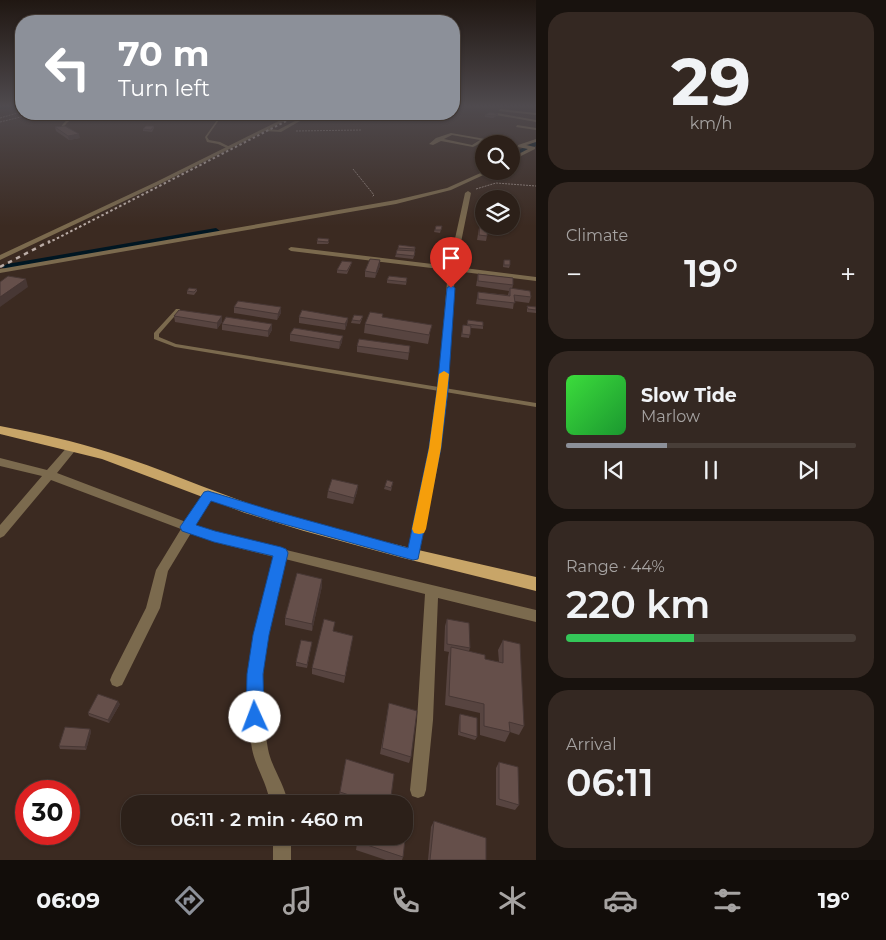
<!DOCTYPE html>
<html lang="en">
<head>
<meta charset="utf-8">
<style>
	body { margin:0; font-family:Montserrat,sans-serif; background:#342822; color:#f1f3f6; height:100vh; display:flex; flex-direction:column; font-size:19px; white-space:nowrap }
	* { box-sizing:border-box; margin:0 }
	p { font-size:16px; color:#a6a3a2 }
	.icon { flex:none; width:28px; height:28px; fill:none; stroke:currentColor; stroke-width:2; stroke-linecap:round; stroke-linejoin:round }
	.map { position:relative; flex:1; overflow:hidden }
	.panel { display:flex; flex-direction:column; gap:12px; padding:12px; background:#18120e; width:350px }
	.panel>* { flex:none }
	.guide { position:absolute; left:15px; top:15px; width:445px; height:105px; border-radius:20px; box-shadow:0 1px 4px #0004,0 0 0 1px #483e38; background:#8c9099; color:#fff; overflow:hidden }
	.tools { position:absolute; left:475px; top:135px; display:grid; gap:10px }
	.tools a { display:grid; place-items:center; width:45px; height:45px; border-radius:50%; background:#2c2019; box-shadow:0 1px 4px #0004,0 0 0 1px #483e38; font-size:25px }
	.speed { position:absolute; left:15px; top:780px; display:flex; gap:10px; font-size:25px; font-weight:700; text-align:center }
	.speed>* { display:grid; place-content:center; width:65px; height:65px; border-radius:50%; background:#2c2019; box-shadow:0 1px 4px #0004,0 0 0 1px #483e38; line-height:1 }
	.speed .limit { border:8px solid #d22; background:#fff; color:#111 }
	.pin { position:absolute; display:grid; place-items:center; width:42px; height:42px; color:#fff; margin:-51px -21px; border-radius:50% 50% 50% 0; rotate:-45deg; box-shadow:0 0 5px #0007 }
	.pin .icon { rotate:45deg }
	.me { position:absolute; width:55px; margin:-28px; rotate:358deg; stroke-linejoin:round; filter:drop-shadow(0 0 4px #0008) }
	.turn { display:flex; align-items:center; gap:18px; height:105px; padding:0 20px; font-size:22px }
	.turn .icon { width:65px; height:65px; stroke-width:2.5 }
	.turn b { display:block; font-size:35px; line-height:42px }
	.big { font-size:38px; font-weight:600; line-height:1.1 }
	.panel .tile { flex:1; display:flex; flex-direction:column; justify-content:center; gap:8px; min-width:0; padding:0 18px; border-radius:20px; background:#342822 }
	.panel .dial { align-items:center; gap:0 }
	.dial b { font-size:65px; line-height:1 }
	.song { display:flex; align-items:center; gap:15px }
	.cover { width:60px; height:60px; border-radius:8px; background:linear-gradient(135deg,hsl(120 70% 55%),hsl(130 70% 35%)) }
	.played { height:5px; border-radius:2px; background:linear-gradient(90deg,#8c9099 35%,#483e38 35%) }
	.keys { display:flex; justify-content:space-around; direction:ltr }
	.heat { display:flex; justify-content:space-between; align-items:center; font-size:28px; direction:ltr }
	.charge { height:8px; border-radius:4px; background:linear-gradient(90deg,#34c759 44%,#483e38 0) }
	.trip { position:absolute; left:121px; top:795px; width:292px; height:50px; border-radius:20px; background:#2c2019; box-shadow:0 1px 4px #0004,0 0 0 1px #483e38; font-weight:600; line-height:50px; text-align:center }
	.tab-bar { display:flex; height:80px; justify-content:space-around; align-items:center; background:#120d0a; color:#a6a3a2 }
	.tab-bar .icon { width:35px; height:35px }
	.tab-bar .active { color:#8c9099 }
	.tab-bar b { font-size:22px; color:#f1f3f6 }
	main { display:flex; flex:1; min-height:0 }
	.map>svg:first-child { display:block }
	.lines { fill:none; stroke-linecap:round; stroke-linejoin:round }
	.canal { fill:#001622; fill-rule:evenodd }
	.path { stroke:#93847d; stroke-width:1; stroke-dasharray:2 1; stroke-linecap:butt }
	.lane { fill:#7b6a4e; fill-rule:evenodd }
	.street { fill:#7b6a4e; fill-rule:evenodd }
	.primary { fill:#c8a568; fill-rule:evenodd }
	.rail-far1 { stroke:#baaca6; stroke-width:2; stroke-dasharray:2.5 2.5; stroke-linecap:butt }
	.rail { stroke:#baaca6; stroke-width:2.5; stroke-dasharray:4.5 4.5; stroke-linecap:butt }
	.wall { fill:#574440 }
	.shaded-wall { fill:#473734 }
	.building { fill:#654f4a; stroke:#473734 }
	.route { fill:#1a73e8; stroke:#114b97 }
	.slow { fill:#f59e0b }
</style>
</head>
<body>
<main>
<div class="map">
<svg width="536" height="860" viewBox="0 0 536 860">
	<rect width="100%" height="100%" fill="#3b2a21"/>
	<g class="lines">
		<path class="canal" d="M0,106H21V108L0,109Z
			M536,141V146L511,159V154Z
			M216,228L220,231L219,233L7,270L2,267L7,264Z"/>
		<path class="path" d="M0,118L21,112
			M0,122L33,114
			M296,131L362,130
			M353,169L374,195L372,197
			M476,189L496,183L536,186"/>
		<path class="lane" d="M81,114H85C75,117 68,120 62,129H60C64,120 72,116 81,114Z
			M93,114L217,117L254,114L219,119V120L207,137L209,140L220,142L230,147L229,149L218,144L207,142L205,137L217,120L216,119Z
			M176,309H180V310L159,334V337L176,344L536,403V407L175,347L154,339V333Z"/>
		<path class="street" d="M500,109L536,113V115L499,111Z
			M497,113L536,120V122L496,115Z
			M293,114H298L269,129L278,130L308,114H312L281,132L265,131L160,184L0,260V255L156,182Z
			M517,125L536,128V130L516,127Z
			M451,133L508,143L510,144L485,141L473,147L441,141L433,145L429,144L436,138ZM452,135L480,140L472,145L444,139Z
			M536,139V142L526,145L535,147V149L511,161V158L528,149L518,147V145Z
			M485,171H492L451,190L396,204L0,273V269L396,200L447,188Z
			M468,191L471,193L456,267L536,277V281L455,271L448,390L440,448L419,555L417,558L413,560L409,558L407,555L430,448L438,390L448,270L291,251L288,249L291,247L449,266L465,193Z
			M73,444L78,447L57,473L186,522L204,492H212L214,495L196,525L216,533L536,610V622L438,598L433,720L426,790L424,796L418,798L412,796L410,790L417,720L425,594L285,559C268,626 255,680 268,749C272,769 285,784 288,804H270C268,784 256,769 252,749C240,679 255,624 274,557L214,542L191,533L168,571L160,608L122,685L117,687L112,685L110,680L112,675L146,608L156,570L181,529L51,480L4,536L0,538V525L42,476L0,466V458L47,470L69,445Z
			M273,836H291V860H273Z"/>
		<path class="primary" d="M0,426C37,433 74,441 111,453C166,470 219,495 275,512C361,538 449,557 536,577V591L403,558L304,531L245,513L102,459L0,434Z"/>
		<path class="rail-far1" d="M48,243L300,114"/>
		<path class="rail" d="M0,267L50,241"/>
	</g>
	<path class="wall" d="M498,114V115L493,118L485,117V115Z
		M154,126V128L152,132L143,131V129Z
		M55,127L80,138L69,140L56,131Z
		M480,222L487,236L486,241L477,240Z
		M436,226H442L440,233L434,232Z
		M494,226H506L505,228Z
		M317,241L328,242H329L328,244H317Z
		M399,245L415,247V254L413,259L395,257Z
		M504,260L510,265L509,268L503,267Z
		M352,262L351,265L347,274L337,273V270Z
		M380,266L375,278L365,277V271Z
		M478,274L513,285L512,289L531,297L529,303L514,301L513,309L476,304L478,292L508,295L509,291L476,286Z
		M407,278L406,285L387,283V280Z
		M197,289V291L194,295L187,294V291Z
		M527,306L536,307V313L527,312Z
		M234,307L281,313L277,320L234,313Z
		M174,316L222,322L217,329L175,322Z
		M363,316L362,319L360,324L351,323L352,320Z
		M299,317L348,318L347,324L345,330L299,323Z
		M468,320L483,326V329L471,328L469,338L461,337L463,325H467Z
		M222,324H272V330L268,337L222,330Z
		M365,324L430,334L428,344L364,333Z
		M290,334L342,342L339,349L290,341Z
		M357,346H410L408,360L357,352Z
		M393,482L391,491L384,489L385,486Z
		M358,485L357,492L353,504L327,498L328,491Z
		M322,586L312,631L285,625V618Z
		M447,619L470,648L469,651L485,659L499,662L498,650L503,640L524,726L519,735L510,732L505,742L480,735V713L445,705L448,657L449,652L444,651L445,626Z
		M334,631L353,636L344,683L312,674V668Z
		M312,642L307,668L296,666V662Z
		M389,703L411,757L409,763L380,754Z
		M120,704L109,723L89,716L88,713Z
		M460,714L477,737L475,740L458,735L459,717Z
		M90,729L91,732L86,750L60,749L59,746Z
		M346,759L390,804H347L338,801Z
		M499,762L519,805L515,810L496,805V768Z
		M434,821L486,860H428L431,827Z
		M358,836H405L403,857L402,860H386L356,850Z"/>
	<path class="shaded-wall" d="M79,134L80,138L69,140L68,136Z
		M380,260V266L375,278L376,273Z
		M26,279L28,287L0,307V297Z
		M281,307V313L277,320L278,314Z
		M222,316V322L217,329V323Z
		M348,318L347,324L345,330V324Z
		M272,324V330L268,337V331Z
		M343,336L342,342L339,349L340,342Z
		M358,485L357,492L353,504L354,498Z
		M322,579V586L312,631V624Z
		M118,701L120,704L109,723L108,720Z
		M90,729L91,732L86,750L85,747Z"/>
	<path class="building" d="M490,112L498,114L493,116L485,115Z
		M65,126L79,134L68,136L55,127Z
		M146,126H154L151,130L143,129Z
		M480,222H484V226H488L487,236L479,235Z
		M436,226H442L441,230H435Z
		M318,238L329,239L328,242L317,241Z
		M399,245L415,247V249L398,248Z
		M397,250L415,251L414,256L396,254Z
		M370,259L380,260L376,273L365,271Z
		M504,260H510V265H504Z
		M342,261L352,262L347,271L337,270Z
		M478,274L513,278V285L478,281Z
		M8,276L26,279L0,297V282Z
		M389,276L407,278L406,282L387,280Z
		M189,288L197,289L194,292L187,291Z
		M510,288L530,291L531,297L514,295L515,303L478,299V292L510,296Z
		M238,301L281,307L278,314L234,307Z
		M527,306L536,307V310L528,309Z
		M179,310L222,316L217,323L174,316Z
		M302,310L348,318L345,324L299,317Z
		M370,312L383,314L382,317L432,325L429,335L365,324Z
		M354,315L363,316L360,321L352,320Z
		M226,317L272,324L268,331L222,324Z
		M468,320L483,322V326L467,324Z
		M463,325L471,326L470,335L462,334Z
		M294,328L343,336L340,342L290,334Z
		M359,339L410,346L409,353L357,346Z
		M332,479L358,485L354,498L328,491Z
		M387,480L393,482L391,488L385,486Z
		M297,573L322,579L312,624L285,618Z
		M324,619L335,622L333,631L353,636L345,676L312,668Z
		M447,619L469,623L470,648L447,644Z
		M301,640L312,642L307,665L296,662Z
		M503,640L520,644L524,726L509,722L510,732L484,726V704L449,696L451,647L485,655V659L503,663Z
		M98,694L118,701L108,720L88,713Z
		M389,703L417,711L411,757L382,748Z
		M460,714L477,718V737L460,732Z
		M65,727L90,729L85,747L59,746Z
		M346,759L394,774L390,804H364V800L340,792Z
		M499,762L518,767L519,805L499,799Z
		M405,812L408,813L403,857L358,842L359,836H405Z
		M434,821L486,838V860H430Z"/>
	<linearGradient id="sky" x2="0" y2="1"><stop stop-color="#201712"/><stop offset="0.47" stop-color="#4f4a4e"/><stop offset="1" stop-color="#4f4a4e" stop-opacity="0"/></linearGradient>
	<rect width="536" height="226" fill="url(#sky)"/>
	<path class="route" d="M451,285L455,288L448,390L441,448L418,559L413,560L273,521L211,501L196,525L215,531L281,547L286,549L288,553L269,635L263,674L264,717L261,723L255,726L249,723L246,717L247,674L253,635L273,556L214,542L182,531L180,527L204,492L208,491L274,511L408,548L429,448L437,390L447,288Z"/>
	<path class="slow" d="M444,371L449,374L441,448L426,529L424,533L419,534L414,533L412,529L429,448L439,374Z"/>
</svg>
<div class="tools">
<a><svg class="icon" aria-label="search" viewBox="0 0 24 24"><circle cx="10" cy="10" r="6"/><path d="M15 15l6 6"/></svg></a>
<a><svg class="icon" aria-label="layers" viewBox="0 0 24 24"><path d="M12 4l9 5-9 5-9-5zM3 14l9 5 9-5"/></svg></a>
</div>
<div class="speed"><div class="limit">30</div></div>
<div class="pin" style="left:451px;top:288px;background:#d93025"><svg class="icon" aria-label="arrive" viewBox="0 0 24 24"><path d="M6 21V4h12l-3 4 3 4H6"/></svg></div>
<svg class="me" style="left:255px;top:717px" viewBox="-20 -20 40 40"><circle r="19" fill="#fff"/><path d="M0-13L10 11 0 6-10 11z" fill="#1a73e8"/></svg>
<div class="trip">06:11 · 2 min · 460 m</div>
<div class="guide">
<div class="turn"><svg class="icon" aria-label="left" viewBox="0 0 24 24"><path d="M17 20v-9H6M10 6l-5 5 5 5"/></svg><div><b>70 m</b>Turn left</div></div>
</div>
</div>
<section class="panel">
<div class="tile dial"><b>29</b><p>km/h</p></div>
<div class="tile"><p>Climate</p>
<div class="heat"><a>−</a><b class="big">19°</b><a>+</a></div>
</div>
<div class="tile">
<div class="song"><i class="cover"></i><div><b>Slow Tide</b><p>Marlow</p></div></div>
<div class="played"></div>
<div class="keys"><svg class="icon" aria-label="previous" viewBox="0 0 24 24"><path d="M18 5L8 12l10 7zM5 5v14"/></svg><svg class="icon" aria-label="pause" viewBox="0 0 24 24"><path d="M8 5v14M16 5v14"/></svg><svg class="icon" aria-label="next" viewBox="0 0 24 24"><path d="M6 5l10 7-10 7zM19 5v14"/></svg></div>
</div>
<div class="tile"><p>Range · 44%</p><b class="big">220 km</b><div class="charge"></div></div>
<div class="tile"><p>Arrival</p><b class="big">06:11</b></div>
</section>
</main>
<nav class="tab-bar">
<b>06:09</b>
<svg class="icon active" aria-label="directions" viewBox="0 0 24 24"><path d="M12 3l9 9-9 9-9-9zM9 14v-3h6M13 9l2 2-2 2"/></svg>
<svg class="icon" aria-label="music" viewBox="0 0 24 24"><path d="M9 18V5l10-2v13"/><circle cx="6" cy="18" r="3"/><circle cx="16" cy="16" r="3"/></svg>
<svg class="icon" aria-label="phone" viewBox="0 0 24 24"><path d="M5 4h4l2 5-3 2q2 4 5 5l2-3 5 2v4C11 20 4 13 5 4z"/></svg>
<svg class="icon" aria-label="climate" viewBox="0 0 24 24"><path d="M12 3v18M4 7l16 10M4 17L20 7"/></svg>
<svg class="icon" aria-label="car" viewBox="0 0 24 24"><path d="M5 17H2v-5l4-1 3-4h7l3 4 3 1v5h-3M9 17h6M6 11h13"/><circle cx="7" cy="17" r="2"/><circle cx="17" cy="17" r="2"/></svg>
<svg class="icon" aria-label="filters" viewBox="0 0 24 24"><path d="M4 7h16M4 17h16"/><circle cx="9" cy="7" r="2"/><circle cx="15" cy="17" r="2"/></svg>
<b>19°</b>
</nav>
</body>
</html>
